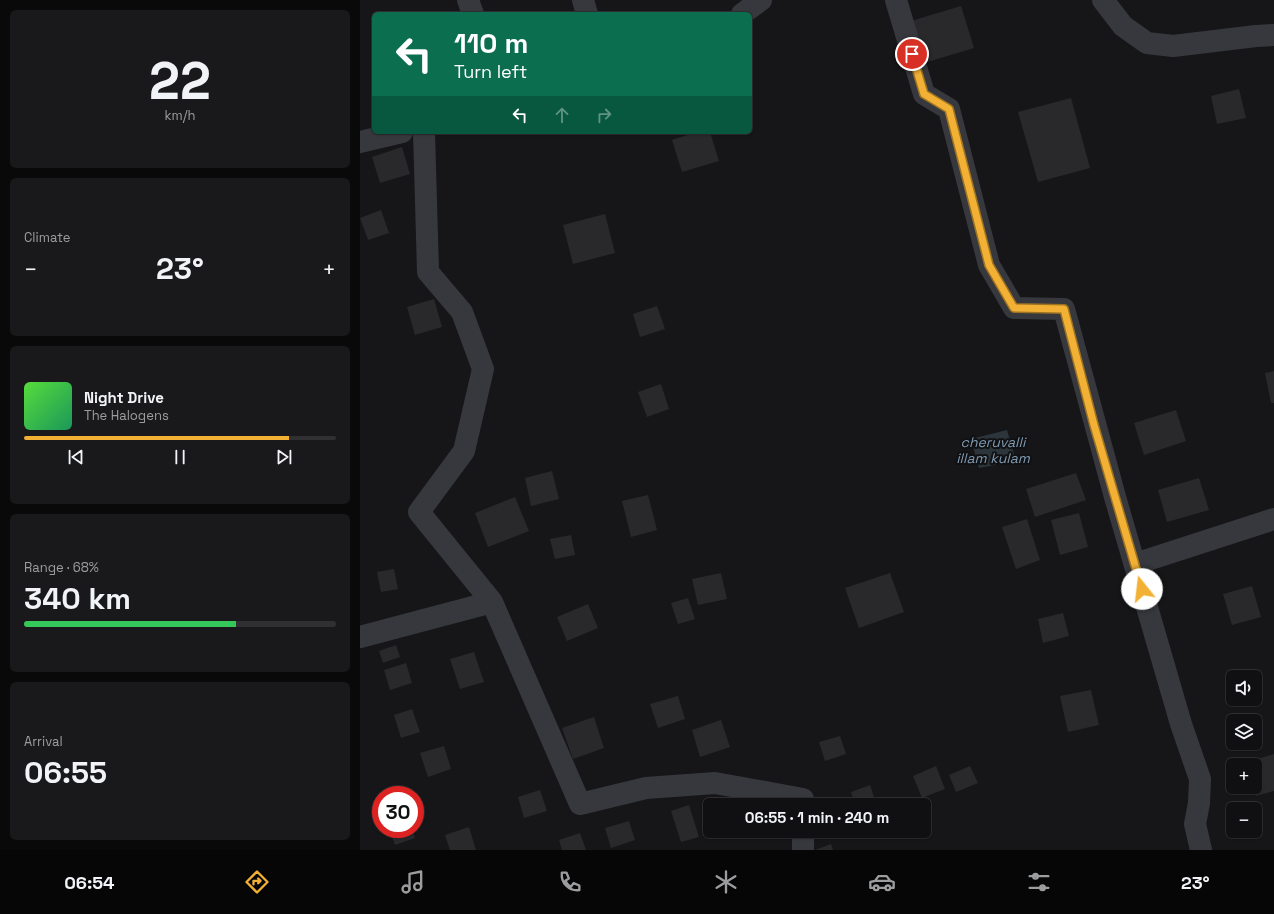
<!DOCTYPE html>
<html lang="en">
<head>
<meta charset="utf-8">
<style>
	body { margin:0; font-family:"Space Grotesk",sans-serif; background:#19191b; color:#f1f3f6; height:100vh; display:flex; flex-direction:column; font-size:15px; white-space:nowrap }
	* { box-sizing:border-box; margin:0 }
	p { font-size:13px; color:#9c9d9f }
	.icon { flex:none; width:22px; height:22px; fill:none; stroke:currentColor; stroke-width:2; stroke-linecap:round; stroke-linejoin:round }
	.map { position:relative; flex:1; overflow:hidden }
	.details { display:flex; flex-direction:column; gap:10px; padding:10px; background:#09090a; width:360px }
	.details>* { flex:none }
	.guide { position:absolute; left:12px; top:12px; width:380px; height:122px; border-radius:6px; box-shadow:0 1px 3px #0004,0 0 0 1px #303032; background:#0b6e4f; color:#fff; overflow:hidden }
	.buttons { position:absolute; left:866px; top:670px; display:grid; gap:8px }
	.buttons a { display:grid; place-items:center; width:36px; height:36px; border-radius:6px; background:#101012; box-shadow:0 1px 3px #0004,0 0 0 1px #303032; font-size:20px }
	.speed { position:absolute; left:12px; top:786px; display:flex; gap:8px; font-size:20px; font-weight:700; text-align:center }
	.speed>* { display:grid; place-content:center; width:52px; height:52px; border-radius:50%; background:#101012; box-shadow:0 1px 3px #0004,0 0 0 1px #303032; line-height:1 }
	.speed .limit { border:6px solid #d22; background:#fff; color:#111 }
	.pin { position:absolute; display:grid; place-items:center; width:34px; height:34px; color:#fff; margin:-17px; border:2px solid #fff; border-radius:50%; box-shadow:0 1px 4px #0007 }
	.me { position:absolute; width:44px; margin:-22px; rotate:344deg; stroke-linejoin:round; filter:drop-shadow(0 0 3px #0008) }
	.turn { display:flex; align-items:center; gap:14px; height:84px; padding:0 16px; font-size:18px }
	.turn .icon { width:52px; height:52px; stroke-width:2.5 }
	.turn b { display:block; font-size:28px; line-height:34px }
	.lanes { display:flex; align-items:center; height:38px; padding:0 16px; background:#0003; justify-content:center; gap:20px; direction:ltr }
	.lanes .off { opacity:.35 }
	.big { font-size:30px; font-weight:600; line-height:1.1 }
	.details .tile { flex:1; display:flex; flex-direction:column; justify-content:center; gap:6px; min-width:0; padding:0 14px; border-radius:6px; background:#19191b }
	.details .dial { align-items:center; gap:0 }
	.dial b { font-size:52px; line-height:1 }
	.song { display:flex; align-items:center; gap:12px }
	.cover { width:48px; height:48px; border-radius:6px; background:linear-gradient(135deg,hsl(110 70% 55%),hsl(150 70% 35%)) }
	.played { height:4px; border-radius:2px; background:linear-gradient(90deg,#f2b134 85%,#303032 85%) }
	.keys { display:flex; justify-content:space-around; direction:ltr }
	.heat { display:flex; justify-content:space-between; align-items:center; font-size:22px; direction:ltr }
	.charge { height:6px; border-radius:3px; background:linear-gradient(90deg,#34c759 68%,#303032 0) }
	.trip { position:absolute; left:343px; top:798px; width:228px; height:40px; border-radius:6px; background:#101012; box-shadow:0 1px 3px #0004,0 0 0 1px #303032; font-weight:600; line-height:40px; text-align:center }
	.dock { display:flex; height:64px; justify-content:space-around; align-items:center; background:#060607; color:#9c9d9f }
	.dock .icon { width:28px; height:28px }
	.dock .current { color:#f2b134 }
	.dock b { font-size:18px; color:#f1f3f6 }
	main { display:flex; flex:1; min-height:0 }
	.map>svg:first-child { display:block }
	.water { fill:#2c353c }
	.building { fill:#29292c }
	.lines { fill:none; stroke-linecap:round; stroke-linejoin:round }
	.minor { stroke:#37383d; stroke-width:22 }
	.route-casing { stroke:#9d7322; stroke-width:10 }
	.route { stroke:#f2b134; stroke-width:7 }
	.labels { text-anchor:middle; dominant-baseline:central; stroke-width:4; stroke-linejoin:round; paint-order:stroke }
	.water-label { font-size:14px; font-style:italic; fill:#7f9bb3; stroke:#111113 }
</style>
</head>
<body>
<main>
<section class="details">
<div class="tile dial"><b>22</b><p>km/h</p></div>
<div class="tile"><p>Climate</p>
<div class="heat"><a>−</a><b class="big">23°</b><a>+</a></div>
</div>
<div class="tile">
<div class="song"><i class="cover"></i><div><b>Night Drive</b><p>The Halogens</p></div></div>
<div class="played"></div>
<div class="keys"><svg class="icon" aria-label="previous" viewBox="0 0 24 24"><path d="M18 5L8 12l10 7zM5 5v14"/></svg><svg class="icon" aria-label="pause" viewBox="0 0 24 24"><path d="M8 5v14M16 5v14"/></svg><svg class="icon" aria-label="next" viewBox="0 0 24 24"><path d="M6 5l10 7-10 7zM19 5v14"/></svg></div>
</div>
<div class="tile"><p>Range · 68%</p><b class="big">340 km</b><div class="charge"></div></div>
<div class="tile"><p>Arrival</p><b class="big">06:55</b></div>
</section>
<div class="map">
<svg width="914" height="850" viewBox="0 0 914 850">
	<rect width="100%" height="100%" fill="#161618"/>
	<path class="water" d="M647,430L656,461L619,468L611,439Z"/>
	<path class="building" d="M601,6L614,48L564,63L551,21Z
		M879,89L886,118L857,124L851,96Z
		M711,98L730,168L678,182L658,112Z
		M337,132H350L359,161L322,172L312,140Z
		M42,147L50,174L20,183L12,157Z
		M21,210L29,233L8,240L0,218Z
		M245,214L255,253L213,264L203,225Z
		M74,299L82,327L55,335L47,307Z
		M297,306L305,329L280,337L273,314Z
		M914,371V403H911L905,373Z
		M301,384L309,409L287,417L278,392Z
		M816,410L826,441L784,455L774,423Z
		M192,471L199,499L171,506L165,478Z
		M716,473L726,500L675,517L666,489Z
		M839,478L849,510L807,522L798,490Z
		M288,495L297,530L271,537L262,501Z
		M155,497L169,531L128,547L115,513Z
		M719,513L728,547L700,555L691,520Z
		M667,519L680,560L656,569L642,527Z
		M211,535L215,555L195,559L190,539Z
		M34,569L38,589L21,592L17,572Z
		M361,573L367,599L338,605L332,579Z
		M530,573L544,612L499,628L485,588Z
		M892,586L901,617L872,625L863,594Z
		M328,598L335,619L318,624L311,603Z
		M228,604L238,628L207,641L197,617Z
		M703,613L709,636L683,643L678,619Z
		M36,645L40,657L23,663L19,651Z
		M114,652L124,682L100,689L90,659Z
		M46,663L52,683L30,690L24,670Z
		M731,690L739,725L708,732L700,696Z
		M318,696L325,719L298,728L290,704Z
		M52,709L60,732L41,738L34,715Z
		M234,717L244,748L213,759L202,728Z
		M361,720L370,747L340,757L332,730Z
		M480,736L486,754L465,761L459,742Z
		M84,746L91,769L68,777L60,753Z
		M914,754V791L896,796L893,787H895V765H886L885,763Z
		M576,766L585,789L562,798L553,776Z
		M610,766L618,783L596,792L589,775Z
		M510,785L515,800L502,805H495L491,792Z
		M180,790L187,811L164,818L158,797Z
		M51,791L52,795H39Z
		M329,805L339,837L321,842L311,811Z
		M269,821L275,840L251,848L245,828Z
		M109,827L116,850H90L85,835Z
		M33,829H52L55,838L35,845L30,830Z
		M377,831H391L378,835Z
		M473,831H492L475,837Z
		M220,833L226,850H202L199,840Z
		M471,844L473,850H455Z"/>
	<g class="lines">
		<path class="minor" d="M108,0L113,14
			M223,0L227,14
			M536,0L564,94L589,109L629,265L654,308L704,309L755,497L821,724L840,779L839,803L835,824L841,850
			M743,0L763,26L787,43L813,46L896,36L914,35
			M382,14L401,0
			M64,132L68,272L102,312L123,369L104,451L59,512L132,602
			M0,142L42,132
			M775,564L914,519
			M0,637L132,602L220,804L286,788L355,783L443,799V805
			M443,831V850"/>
	</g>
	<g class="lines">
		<defs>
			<path id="route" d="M552,54L564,94L589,109L629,265L654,308L704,309L734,425L782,589"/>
		</defs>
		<use href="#route" class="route-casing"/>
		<use href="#route" class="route"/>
	</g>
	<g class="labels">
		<g class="water-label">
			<text x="633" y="442">cheruvalli<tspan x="633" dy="16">illam kulam</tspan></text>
		</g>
	</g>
</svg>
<div class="buttons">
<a><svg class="icon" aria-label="sound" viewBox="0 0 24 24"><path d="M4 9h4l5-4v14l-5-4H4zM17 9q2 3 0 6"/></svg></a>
<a><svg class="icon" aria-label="layers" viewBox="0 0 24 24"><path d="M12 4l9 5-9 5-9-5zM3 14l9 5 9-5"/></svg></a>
<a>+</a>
<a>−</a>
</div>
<div class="speed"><div class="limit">30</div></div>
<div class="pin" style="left:552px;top:54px;background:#d93025"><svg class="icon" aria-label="arrive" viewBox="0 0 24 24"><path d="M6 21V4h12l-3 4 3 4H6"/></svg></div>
<svg class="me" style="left:782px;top:589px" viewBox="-20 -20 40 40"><circle r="19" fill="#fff"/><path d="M0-13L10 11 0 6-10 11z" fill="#f2b134"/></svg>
<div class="trip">06:55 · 1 min · 240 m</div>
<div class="guide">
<div class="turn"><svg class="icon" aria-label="left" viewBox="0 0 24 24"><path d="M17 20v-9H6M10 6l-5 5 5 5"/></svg><div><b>110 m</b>Turn left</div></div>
<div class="lanes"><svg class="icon" aria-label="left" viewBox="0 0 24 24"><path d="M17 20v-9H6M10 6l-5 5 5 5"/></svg><svg class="icon off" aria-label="ahead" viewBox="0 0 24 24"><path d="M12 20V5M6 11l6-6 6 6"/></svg><svg class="icon off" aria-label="right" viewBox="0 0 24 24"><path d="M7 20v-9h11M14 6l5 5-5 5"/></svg></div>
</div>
</div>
</main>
<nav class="dock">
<b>06:54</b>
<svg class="icon current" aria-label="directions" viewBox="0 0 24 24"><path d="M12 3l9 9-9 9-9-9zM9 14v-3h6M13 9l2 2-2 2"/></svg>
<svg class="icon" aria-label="music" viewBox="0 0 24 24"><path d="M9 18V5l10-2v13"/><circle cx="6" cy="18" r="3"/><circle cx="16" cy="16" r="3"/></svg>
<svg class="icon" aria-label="phone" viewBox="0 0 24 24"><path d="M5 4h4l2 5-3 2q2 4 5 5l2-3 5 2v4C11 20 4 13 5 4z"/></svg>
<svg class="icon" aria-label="climate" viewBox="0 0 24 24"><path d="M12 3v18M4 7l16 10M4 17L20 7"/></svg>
<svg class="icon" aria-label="car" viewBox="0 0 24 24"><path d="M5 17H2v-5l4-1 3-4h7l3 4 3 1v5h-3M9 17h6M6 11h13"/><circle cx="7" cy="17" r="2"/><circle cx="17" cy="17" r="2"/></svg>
<svg class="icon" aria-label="filters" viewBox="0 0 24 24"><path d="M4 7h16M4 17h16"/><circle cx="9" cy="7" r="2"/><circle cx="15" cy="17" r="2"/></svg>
<b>23°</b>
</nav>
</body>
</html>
